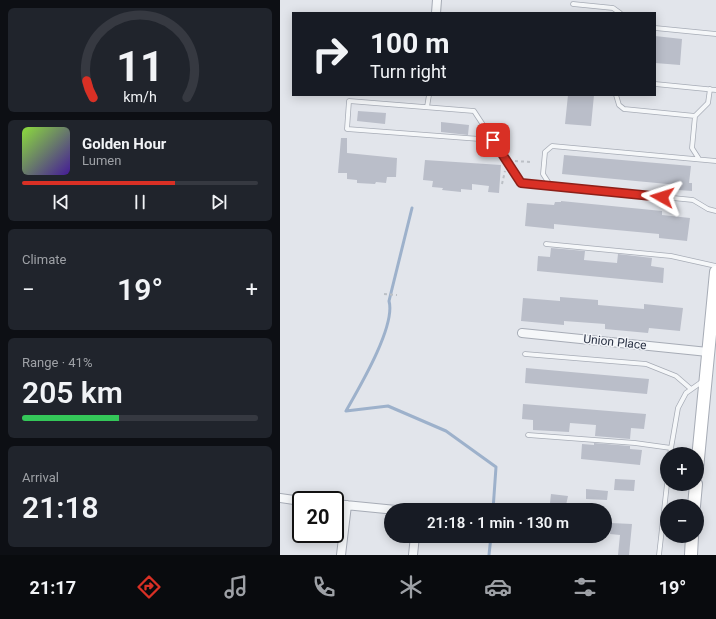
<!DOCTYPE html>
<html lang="en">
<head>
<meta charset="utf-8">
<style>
	body { margin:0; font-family:Roboto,sans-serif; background:#20242c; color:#f1f3f6; height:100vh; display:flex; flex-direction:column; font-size:15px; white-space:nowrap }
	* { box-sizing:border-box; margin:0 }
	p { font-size:13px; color:#9ea1a6 }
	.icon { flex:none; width:22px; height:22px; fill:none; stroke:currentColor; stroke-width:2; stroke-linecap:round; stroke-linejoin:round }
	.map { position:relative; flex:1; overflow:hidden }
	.side { display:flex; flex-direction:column; gap:8px; padding:8px; background:#0d0f14; width:280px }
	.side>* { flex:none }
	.guide { position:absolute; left:12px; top:12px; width:364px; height:84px; border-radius:0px; box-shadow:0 2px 10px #0003; background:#171b24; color:#f1f3f6; overflow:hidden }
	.buttons { position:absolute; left:380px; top:447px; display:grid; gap:8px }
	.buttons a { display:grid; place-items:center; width:44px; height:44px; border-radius:50%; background:#171b24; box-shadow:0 2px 10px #0003; font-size:20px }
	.speed { position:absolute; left:12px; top:491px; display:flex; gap:8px; font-size:20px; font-weight:700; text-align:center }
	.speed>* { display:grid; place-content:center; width:52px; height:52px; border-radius:50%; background:#171b24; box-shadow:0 2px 10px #0003; line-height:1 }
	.speed .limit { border:2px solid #111; border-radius:6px; background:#fff; color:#111 }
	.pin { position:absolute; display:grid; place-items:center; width:34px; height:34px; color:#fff; margin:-17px; border-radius:8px; box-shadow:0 2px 6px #0006 }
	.me { position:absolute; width:44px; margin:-22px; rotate:276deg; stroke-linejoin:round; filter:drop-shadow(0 0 3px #0008) }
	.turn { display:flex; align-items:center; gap:14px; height:84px; padding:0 12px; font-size:18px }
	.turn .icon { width:52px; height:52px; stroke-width:2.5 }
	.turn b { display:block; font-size:28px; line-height:34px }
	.big { font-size:30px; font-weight:600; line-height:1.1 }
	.side .card { flex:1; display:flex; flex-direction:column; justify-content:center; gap:6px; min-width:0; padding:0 14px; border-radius:6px; background:#20242c }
	.side .dial { align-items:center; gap:0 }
	.dial svg { height:104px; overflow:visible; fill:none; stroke:#363941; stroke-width:7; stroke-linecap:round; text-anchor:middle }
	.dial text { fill:#f1f3f6; stroke:none }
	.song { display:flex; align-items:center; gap:12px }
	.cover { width:48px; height:48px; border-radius:6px; background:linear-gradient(135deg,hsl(90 70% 55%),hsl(260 70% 35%)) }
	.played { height:4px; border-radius:2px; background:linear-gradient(90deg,#d93025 65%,#363941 65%) }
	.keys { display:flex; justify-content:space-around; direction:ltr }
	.heat { display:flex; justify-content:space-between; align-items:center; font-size:22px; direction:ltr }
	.charge { height:6px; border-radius:3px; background:linear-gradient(90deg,#34c759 41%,#363941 0) }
	.trip { position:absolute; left:104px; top:503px; width:228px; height:40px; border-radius:20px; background:#171b24; box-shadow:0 2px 10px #0003; font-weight:600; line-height:40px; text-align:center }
	.tab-bar { display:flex; height:64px; justify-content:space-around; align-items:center; background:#090b0e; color:#9ea1a6 }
	.tab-bar .icon { width:28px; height:28px }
	.tab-bar .current { color:#d93025 }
	.tab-bar b { font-size:18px; color:#f1f3f6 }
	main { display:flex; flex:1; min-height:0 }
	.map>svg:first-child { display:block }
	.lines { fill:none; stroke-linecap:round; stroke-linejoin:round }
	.stream { stroke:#9db1cb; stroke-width:3 }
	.building { fill:#babec9 }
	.service-casing { stroke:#a7acb6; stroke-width:5.5 }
	.minor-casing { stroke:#a7acb6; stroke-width:10 }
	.secondary-casing { stroke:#a7acb6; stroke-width:14 }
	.path { stroke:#bcc0c6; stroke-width:2; stroke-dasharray:3 3; stroke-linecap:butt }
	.service { stroke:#f5f7f9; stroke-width:4 }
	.minor { stroke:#f5f7f9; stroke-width:8 }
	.secondary { stroke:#fff; stroke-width:12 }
	.route-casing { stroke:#8d1f18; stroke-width:10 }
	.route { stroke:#d93025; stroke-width:7 }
	.labels { text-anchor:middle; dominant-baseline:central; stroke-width:3; stroke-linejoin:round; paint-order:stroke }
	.street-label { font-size:12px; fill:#2a3244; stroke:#f2f4f8 }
</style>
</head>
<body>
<main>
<section class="side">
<div class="card dial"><svg viewBox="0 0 100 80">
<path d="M14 69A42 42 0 1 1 86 69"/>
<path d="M14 69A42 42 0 0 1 9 56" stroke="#d93025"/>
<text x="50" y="56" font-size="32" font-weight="700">11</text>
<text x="50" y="72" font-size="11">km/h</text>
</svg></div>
<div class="card">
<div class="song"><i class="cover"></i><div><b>Golden Hour</b><p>Lumen</p></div></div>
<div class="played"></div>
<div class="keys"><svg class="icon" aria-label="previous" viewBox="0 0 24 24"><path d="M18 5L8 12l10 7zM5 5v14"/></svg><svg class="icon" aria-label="pause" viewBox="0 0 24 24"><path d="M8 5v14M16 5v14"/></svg><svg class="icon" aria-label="next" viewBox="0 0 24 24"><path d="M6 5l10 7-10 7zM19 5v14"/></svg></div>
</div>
<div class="card"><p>Climate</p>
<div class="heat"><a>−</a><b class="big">19°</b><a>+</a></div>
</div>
<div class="card"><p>Range · 41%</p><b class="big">205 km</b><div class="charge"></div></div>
<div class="card"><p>Arrival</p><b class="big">21:18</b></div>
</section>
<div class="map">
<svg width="436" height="555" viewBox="0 0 436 555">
	<rect width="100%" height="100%" fill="#e2e5eb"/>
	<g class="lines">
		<path class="stream" d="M132,208L109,301C116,326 79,388 66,411L108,406L166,431L216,467L213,510
			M209,555L211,536"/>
	</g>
	<path class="building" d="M375,36L402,39L400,65L375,63Z
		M288,95H314L311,126L285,124Z
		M78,111L106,113L105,124L77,121Z
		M161,122L189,125L188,135L161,132Z
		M61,138H67V153L117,158L116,177H107L106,183L96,182L95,184L77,183V180L67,179V173H58Z
		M284,155L411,166L409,183H412V191L398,190V185L282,174Z
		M145,160L221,165L219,193L208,192L209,186L192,184V190L181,189V192L162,190L163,188L152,187L153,181L143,180Z
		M281,201L382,211V215L410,218L407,241L379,238V234L315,228L274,224V229L245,226L247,203L274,205L275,202H281Z
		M271,248L305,251L304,260L337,263L338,254L372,258L371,266L384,268L383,283L257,271L258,256L270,257Z
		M280,297L318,300V305L364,309V304L403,308L400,331L369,328L368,333L325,329V324L284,321V325L241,321L243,298L280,301Z
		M246,368L369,379L367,394L245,383Z
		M243,404L366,414L364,429L351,428L350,439L315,436L316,425L290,423L289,432L253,430V420L242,419Z
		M314,443L350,446V449L362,450L360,465L301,459L302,444L314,445Z
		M335,479L355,480L354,491L334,490Z
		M306,489L328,491L327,500L306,499Z
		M271,494L288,496L286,505L270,503Z
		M331,523L352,524L349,555H338L340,535L330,534Z"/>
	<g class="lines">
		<defs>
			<path id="service" d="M293,4L333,8L340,13
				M375,28L436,34
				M375,84L436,90
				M336,95L339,105L344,109L415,116L412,148L419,159
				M147,107L149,95
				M415,116L428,103L430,89
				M213,140L67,129L69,101L194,111L241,183L413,200L428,209L436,211
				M270,185L263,174L265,152L272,146L436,161
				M266,244L391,256L436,266
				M245,354L366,364L396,376L411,389
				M248,435L355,443L391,448
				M390,454L398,408L406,393L423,381
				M379,555L387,484"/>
			<path id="minor" d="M156,13L157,0
				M242,333L428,352
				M0,498L21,501
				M55,504L116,510
				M61,555L67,505
				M133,555L135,536"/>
			<path id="secondary" d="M417,469L436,272
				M414,506L416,484
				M411,555L412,536"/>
		</defs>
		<use href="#service" class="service-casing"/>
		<use href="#minor" class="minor-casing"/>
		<use href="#secondary" class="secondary-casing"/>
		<path class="path" d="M235,161L250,162
			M222,184L225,171
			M104,294L117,295"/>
		<use href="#service" class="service"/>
		<use href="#minor" class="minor"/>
		<use href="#secondary" class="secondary"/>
	</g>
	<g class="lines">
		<defs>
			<path id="route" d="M213,140L241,183L382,197"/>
		</defs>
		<use href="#route" class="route-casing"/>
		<use href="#route" class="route"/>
	</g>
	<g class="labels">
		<g class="street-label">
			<text transform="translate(335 342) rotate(6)">Union Place</text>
		</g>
	</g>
</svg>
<div class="buttons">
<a>+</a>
<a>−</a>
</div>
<div class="speed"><div class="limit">20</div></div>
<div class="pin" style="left:213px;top:140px;background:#d93025"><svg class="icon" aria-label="arrive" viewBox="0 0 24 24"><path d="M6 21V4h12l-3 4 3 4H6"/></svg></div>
<svg class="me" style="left:382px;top:197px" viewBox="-20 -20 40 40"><path d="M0-17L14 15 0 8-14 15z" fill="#d93025" stroke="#fff" stroke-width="4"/></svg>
<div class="trip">21:18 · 1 min · 130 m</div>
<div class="guide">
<div class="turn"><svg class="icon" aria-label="right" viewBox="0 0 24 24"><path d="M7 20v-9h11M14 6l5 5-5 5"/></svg><div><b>100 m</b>Turn right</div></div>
</div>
</div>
</main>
<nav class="tab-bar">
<b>21:17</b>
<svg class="icon current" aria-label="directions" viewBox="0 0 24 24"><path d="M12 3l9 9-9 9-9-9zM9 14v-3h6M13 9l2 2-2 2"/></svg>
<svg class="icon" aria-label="music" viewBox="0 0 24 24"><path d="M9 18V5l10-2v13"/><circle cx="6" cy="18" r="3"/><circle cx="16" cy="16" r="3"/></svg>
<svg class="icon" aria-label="phone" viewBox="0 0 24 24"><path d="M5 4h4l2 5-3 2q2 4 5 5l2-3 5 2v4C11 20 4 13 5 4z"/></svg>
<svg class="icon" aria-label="climate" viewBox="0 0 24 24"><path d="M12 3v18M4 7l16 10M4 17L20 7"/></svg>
<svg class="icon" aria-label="car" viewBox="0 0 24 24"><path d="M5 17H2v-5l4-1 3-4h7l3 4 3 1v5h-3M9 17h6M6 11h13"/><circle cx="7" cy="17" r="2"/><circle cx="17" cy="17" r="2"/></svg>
<svg class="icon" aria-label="filters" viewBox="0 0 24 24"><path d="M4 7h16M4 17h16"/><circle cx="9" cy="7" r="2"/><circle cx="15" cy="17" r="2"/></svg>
<b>19°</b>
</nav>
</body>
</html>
